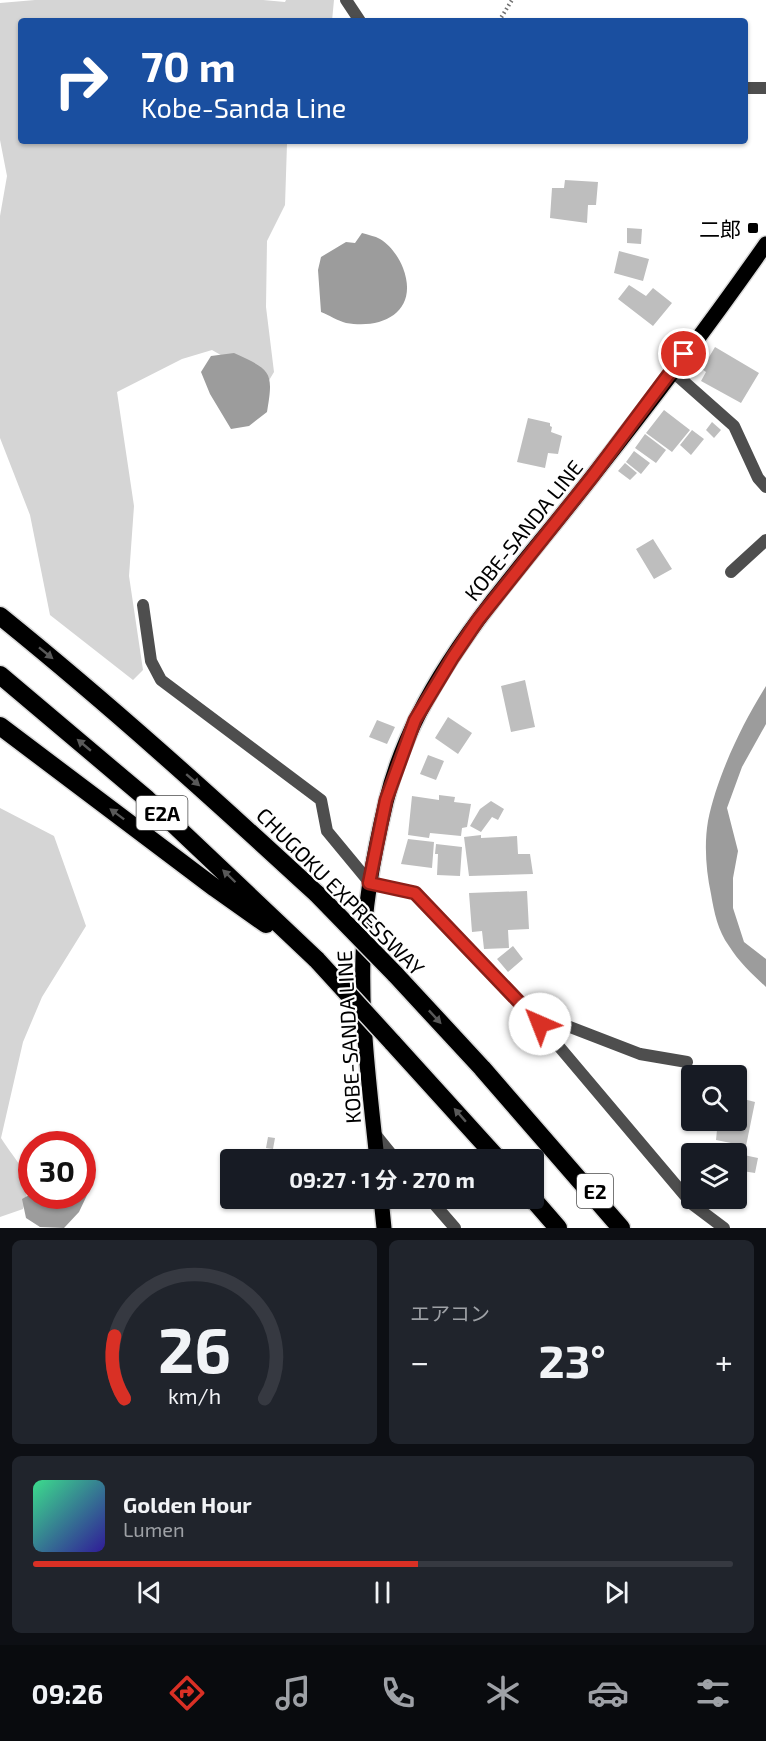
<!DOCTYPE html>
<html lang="ja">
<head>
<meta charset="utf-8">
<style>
	body { margin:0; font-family:"Exo 2","Noto Sans JP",sans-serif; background:#20242c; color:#f1f3f6; height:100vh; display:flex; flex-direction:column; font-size:22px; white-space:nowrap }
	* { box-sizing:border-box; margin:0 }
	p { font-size:20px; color:#9ea1a6 }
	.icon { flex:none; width:33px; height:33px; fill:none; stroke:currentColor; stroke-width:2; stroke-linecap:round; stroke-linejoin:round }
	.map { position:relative; height:1228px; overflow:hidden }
	.panel { display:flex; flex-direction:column; gap:12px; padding:12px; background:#0d0f14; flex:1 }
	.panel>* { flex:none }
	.guide { position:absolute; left:18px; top:18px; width:730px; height:126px; border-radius:6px; box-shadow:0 2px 4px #0004; background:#1a4fa0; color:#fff; overflow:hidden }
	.controls { position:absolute; left:681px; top:1065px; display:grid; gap:12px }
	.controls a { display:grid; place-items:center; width:66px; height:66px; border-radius:6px; background:#171b24; box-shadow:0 2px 4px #0004; font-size:30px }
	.speed { position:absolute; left:18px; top:1131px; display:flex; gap:12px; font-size:30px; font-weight:700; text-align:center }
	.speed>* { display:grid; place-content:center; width:78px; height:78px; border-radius:50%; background:#171b24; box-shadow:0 2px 4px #0004; line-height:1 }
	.speed .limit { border:9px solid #d22; background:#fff; color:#111 }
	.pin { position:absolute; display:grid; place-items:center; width:51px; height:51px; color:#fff; margin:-26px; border:3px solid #fff; border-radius:50%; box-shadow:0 2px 6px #0007 }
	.me { position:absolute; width:66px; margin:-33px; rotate:316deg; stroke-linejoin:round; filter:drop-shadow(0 0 4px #0008) }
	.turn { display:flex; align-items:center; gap:21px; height:126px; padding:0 24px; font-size:27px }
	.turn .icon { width:78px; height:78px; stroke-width:2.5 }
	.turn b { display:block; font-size:42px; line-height:51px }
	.big { font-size:45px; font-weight:700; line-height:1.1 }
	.panel .card { flex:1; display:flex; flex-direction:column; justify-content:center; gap:9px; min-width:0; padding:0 21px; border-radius:9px; background:#20242c }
	.panel .dial { align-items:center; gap:0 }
	.dial svg { height:156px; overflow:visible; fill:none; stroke:#363941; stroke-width:7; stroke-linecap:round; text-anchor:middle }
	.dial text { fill:#f1f3f6; stroke:none }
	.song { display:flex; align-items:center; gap:18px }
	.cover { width:72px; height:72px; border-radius:9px; background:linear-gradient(135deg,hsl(150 70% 55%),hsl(250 70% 35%)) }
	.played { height:6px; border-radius:3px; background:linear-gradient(90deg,#d93025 55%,#363941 55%) }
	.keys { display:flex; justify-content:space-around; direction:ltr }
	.heat { display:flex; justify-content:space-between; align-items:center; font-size:33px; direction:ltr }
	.panel .tiles { flex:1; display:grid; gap:12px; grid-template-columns:1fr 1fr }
	.card:last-child { grid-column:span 2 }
	.trip { position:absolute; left:220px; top:1149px; width:324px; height:60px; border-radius:6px; background:#171b24; box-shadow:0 2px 4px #0004; font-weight:700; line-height:60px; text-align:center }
	.tab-bar { display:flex; height:96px; justify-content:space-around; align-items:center; background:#090b0e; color:#9ea1a6 }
	.tab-bar .icon { width:42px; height:42px }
	.tab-bar .selected { color:#d93025 }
	.tab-bar b { font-size:27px; color:#f1f3f6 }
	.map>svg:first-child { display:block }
	.green { fill:#d5d5d5 }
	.water { fill:#9c9c9c }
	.building { fill:#bebebe }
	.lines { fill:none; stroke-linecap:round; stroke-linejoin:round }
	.primary-casing { stroke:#dbdbdb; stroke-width:18 }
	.highway-casing { stroke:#dbdbdb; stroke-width:21 }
	.path { stroke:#707070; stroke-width:4; stroke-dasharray:1.5 3; stroke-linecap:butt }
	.street { stroke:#4e4e4e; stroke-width:12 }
	.primary { stroke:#000; stroke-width:15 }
	.highway { stroke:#000; stroke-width:18 }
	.highway-bridge-casing { stroke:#dbdbdb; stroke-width:21; stroke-linecap:butt }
	.highway-bridge { stroke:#000; stroke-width:18 }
	.oneway { fill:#595959 }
	.route-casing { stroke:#8d1f18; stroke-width:15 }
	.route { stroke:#d93025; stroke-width:10 }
	.poi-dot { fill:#000; stroke:#fff; stroke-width:2 }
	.labels { text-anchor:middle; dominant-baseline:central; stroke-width:4.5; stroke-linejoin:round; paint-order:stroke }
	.shield { fill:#fff; stroke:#4c4c4c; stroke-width:1.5 }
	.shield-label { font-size:20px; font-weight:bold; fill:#000 }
	.poi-label { font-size:21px; fill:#000; stroke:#fff; text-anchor:end }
	.street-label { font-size:21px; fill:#000; stroke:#fff }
</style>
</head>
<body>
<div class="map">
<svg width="766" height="1228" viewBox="0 0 766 1228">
	<rect width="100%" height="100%" fill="#fff"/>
	<path class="green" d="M35,0H263L285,2L286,0H334L332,21H21V141H286L287,144L285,205L267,241L266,307L274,372L268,382L212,350L182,359L117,392L134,506L129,576L143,670L133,680L50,615L30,515L0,438V216L7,176L0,140V3Z
		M0,808L54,836L86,926L42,997L23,1042L1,1138C18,1165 35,1175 23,1209L0,1217Z"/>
	<path class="water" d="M362,233C368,235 375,236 380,239C390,245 399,257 403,268C419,310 385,330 346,323C338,321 329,315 321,312L318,270L321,257L346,242L355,243Z
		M234,353C271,370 274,371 267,412L249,426L231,429L210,394L201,372L211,356Z
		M766,686V724L742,767L727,808L738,851L733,878V908L744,942L766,959V987C753,975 739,962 729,946C718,931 714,912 711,894C706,871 704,844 708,821C717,776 742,724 766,686Z
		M83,1185L88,1193L79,1212L64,1228L40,1227L26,1218L22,1199L31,1194L32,1196H82Z"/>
	<path class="building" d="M565,180L598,182L596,205H588L587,223L550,218L552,188H564Z
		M627,228L642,229L641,244L627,243Z
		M619,251L649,259L643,281L614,273Z
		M629,285L646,296L653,288L672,303L653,326L618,299Z
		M715,347L759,373L741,403L701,381L706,372L702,369Z
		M664,410L690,430L672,452L646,433Z
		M528,418L550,423V426L552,427L551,432L562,436L558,454L548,453L545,468L517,462Z
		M712,422L721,430L714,438L706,430Z
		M692,430L704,439L691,455L680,445Z
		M645,434L666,450L656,463L635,448Z
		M634,451L650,463L641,474L626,462Z
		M625,463L637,473L630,480L618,471Z
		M653,539L672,569L654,579L636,549Z
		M525,680L535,727L511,732L501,686Z
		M448,717L472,733L458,754L435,738Z
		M377,720L395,727L387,744L369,737Z
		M428,755L444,761L436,780L420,774Z
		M439,795L455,797L454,802L471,804L467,827L462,828L461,836L430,833L429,838L408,835L412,796L439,800Z
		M491,801L504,809L498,820L492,817L481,832L470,826L480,809Z
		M481,835V838L517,836L518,854H530L533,874L469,876L464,837Z
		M408,839L434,842L432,868L401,864Z
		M436,844L462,847L460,876L437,875L438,854H435Z
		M527,891L529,929L508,930L509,948L484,949L482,931L472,932L469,893Z
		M513,946L523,959L508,972L497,959Z
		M688,1091L692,1092V1120H736V1097L755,1102L746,1146L716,1140L717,1130L682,1121Z
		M268,1137L275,1138L273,1149L266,1148Z
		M691,1151H692V1184L683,1175Z
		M739,1154L758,1158L755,1173L736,1170Z"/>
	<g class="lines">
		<defs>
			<path id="primary" d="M377,1160C370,1092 361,1025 363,957C364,905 374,852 386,802C416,675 514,578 591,478C651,402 710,324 766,244
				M381,1198L384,1228"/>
			<path id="highway" d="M0,616C110,705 214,799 317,894
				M0,675L147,799L317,960
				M0,726L215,888L266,924
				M395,974L482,1068L621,1228
				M392,1042L499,1160
				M532,1198L558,1228"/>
		</defs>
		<use href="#primary" class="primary-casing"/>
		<use href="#highway" class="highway-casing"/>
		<path class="path" d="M499,21L512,0"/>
		<path class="street" d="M346,0L360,21
			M746,88H766
			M672,371L734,426L758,478L766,487
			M731,572L766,540
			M143,605L151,661L161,680L321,800L327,831L370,883L415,893L540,1024L692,1204L724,1228
			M540,1024L570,1027L640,1054L687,1062
			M375,1134L396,1160
			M429,1198L455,1228"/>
		<use href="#primary" class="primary"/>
		<use href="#highway" class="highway"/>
		<defs>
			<path id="highway-bridge" d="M317,894L395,974
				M317,960L392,1042"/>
		</defs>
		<use href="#highway-bridge" class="highway-bridge-casing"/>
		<use href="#highway-bridge" class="highway-bridge"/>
	</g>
	<defs><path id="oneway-solid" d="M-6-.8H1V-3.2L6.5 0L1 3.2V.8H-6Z" transform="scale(1.5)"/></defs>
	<g class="oneway">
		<use href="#oneway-solid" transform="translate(46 653) rotate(39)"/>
		<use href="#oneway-solid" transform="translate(84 745) rotate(-140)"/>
		<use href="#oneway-solid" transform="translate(193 780) rotate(41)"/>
		<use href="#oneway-solid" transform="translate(117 814) rotate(-143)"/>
		<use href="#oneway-solid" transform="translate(229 876) rotate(-136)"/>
		<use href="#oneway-solid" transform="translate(435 1017) rotate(47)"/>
		<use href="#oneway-solid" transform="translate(460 1115) rotate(-131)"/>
	</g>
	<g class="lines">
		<defs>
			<path id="route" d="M540,1024L415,893L369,883L386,800L415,720L453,657L478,620L592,477L684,354"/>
		</defs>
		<use href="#route" class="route-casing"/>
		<use href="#route" class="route"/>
	</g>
	<rect class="poi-dot" x="747" y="222" width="12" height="12" rx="3"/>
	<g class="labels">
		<g class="shield">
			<rect x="136.5" y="796" width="51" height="34" rx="4.5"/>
			<rect x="577" y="1174" width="36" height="34" rx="4.5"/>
		</g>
		<g class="shield-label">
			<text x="162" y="813">E2A</text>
			<text x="595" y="1191">E2</text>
		</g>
		<g class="poi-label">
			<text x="741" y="228">二郎</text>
		</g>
		<g class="street-label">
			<text transform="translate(523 530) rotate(-51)">KOBE-SANDA LINE</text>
			<text transform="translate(341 891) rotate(45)">CHUGOKU EXPRESSWAY</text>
			<text transform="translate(348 1037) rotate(-93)">KOBE-SANDA LINE</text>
		</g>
	</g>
</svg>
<div class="controls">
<a><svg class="icon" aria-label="search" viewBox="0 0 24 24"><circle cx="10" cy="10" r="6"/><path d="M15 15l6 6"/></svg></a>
<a><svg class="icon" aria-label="layers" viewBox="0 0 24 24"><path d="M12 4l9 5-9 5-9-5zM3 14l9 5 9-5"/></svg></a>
</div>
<div class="speed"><div class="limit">30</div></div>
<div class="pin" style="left:684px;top:354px;background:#d93025"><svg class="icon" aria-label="arrive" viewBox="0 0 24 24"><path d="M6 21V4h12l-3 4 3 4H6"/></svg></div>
<svg class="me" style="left:540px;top:1024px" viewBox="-20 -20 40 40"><circle r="19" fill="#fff"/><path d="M0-13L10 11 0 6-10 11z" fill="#d93025"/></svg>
<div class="trip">09:27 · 1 分 · 270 m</div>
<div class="guide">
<div class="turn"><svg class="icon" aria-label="right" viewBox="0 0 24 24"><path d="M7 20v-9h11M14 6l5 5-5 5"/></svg><div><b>70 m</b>Kobe-Sanda Line</div></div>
</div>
</div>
<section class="panel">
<div class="tiles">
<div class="card dial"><svg viewBox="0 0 100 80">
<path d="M14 69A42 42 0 1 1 86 69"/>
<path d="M14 69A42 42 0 0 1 9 37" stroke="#d93025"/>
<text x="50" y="56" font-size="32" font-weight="700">26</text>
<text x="50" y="72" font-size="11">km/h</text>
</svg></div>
<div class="card"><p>エアコン</p>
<div class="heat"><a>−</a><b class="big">23°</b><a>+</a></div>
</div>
<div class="card">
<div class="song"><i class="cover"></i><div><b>Golden Hour</b><p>Lumen</p></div></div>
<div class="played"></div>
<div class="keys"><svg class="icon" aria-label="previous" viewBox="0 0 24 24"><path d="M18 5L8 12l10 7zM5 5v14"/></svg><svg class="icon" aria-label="pause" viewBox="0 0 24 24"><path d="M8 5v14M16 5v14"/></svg><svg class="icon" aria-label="next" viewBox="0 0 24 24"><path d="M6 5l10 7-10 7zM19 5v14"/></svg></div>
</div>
</div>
</section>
<nav class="tab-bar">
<b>09:26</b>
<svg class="icon selected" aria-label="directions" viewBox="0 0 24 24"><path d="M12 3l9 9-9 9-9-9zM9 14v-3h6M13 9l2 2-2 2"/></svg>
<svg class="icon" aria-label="music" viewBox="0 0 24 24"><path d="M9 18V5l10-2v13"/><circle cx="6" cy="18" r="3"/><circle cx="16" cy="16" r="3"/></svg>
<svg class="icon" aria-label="phone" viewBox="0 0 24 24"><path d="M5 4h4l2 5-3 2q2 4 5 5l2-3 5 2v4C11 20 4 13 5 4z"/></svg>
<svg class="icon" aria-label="climate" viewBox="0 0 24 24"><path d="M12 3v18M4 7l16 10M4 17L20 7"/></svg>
<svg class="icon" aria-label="car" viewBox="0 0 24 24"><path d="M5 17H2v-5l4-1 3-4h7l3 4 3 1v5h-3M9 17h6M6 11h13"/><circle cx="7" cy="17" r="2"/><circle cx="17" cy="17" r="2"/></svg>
<svg class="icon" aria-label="filters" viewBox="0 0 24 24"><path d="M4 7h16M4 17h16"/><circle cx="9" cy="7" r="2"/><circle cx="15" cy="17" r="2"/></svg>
</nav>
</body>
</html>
